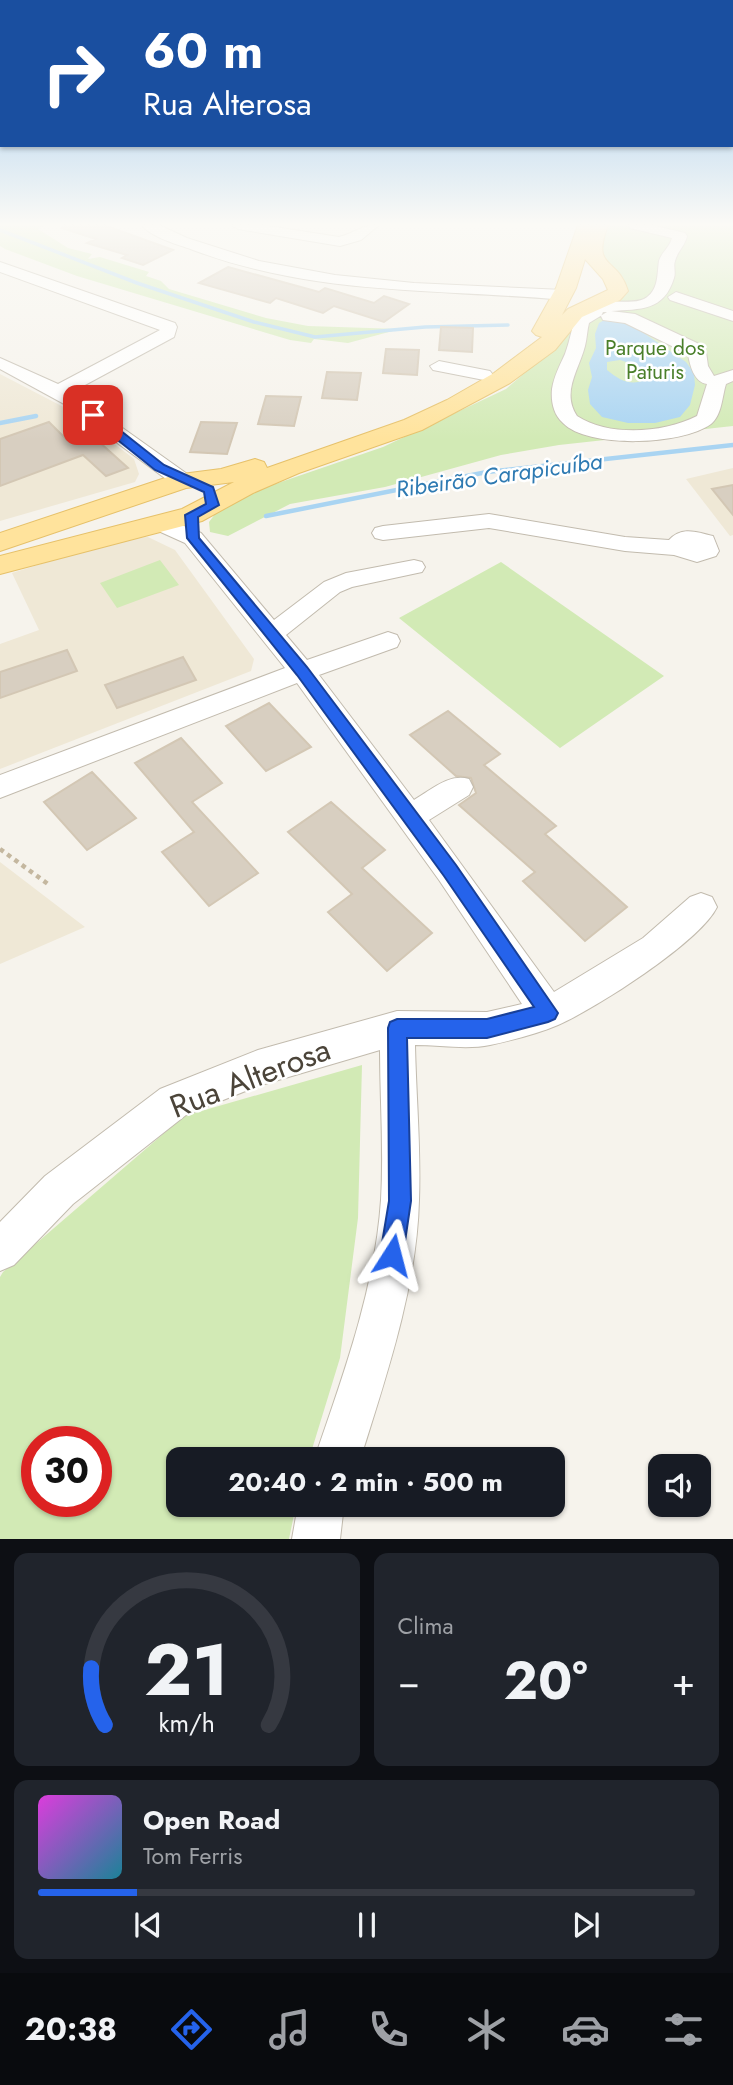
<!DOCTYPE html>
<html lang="pt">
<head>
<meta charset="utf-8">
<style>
	body { margin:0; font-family:Jost,sans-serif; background:#20242c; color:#f1f3f6; height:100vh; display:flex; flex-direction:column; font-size:26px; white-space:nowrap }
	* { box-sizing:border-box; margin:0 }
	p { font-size:23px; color:#9ea1a6 }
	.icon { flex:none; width:38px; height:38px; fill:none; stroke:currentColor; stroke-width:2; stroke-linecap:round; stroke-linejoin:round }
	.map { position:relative; height:1539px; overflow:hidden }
	.drawer { display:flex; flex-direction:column; gap:14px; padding:14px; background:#0d0f14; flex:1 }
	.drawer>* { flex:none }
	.guide { position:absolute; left:0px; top:0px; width:733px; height:147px; box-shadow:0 2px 5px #0004; background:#1a4fa0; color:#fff; overflow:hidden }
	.buttons { position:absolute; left:648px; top:1454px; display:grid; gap:14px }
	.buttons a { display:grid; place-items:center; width:63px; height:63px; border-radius:14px; background:#171b24; box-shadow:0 2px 5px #0004; font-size:35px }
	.speed { position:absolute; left:21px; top:1426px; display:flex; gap:14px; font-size:35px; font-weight:700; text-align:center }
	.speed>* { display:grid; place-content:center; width:91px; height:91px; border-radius:50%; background:#171b24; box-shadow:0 2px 5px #0004; line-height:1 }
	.speed .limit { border:10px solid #d22; background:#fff; color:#111 }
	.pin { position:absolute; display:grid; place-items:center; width:60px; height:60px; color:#fff; margin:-30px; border-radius:14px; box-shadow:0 4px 10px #0006 }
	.me { position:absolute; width:77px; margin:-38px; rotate:9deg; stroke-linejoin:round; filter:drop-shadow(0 0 5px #0008) }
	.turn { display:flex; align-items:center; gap:24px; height:147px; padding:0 28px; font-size:32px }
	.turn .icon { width:91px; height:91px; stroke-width:2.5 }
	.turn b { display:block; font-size:49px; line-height:60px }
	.big { font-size:52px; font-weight:700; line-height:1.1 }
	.drawer .card { flex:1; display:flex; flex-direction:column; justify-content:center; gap:10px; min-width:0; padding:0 24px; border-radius:14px; background:#20242c }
	.drawer .dial { align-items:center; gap:0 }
	.dial svg { height:182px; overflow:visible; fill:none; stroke:#363941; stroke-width:7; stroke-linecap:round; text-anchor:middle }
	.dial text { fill:#f1f3f6; stroke:none }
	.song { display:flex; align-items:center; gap:21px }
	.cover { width:84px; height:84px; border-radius:10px; background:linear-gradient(135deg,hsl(300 70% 55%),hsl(190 70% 35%)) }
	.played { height:7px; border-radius:4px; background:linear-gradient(90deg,#2563eb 15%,#363941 15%) }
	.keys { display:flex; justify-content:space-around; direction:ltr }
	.heat { display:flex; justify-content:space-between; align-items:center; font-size:38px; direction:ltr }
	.drawer .tiles { flex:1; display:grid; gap:14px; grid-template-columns:1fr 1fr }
	.card:last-child { grid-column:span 2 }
	.trip { position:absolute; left:166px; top:1447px; width:399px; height:70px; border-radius:14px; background:#171b24; box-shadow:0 2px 5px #0004; font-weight:700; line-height:70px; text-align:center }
	.tab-bar { display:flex; height:112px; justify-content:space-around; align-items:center; background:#090b0e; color:#9ea1a6 }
	.tab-bar .icon { width:49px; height:49px }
	.tab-bar .current { color:#2563eb }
	.tab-bar b { font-size:32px; color:#f1f3f6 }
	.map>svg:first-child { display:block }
	.education { fill:#efe8d6 }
	.green { fill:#d2eab5; fill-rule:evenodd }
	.water { fill:#a9d4f2; fill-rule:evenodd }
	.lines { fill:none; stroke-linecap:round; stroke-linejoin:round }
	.stream-far1 { stroke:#a9d4f2; stroke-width:3.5 }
	.stream { stroke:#a9d4f2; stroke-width:4.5 }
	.building { fill:#d8cfc1; stroke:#d3c7b4; stroke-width:2 }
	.minor-casing { stroke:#c2bbae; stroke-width:2 }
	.major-casing { stroke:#e6c16a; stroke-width:2 }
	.path { stroke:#c4b79f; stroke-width:4.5; stroke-dasharray:4.5 4.5; stroke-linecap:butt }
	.minor { fill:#fff; fill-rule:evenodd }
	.major { fill:#ffe39c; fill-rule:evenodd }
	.route { fill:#2563eb; stroke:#184099; stroke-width:2 }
	.labels { text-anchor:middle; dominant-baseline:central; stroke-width:5; stroke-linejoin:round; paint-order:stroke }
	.far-park-label { font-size:21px; fill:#4a7f2a; stroke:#fff }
	.far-water-label { font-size:23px; font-style:italic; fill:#2e7ab2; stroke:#fff }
	.near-street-label { font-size:32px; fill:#4b4439; stroke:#fff }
</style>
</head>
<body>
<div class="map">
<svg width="733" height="1539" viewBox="0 0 733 1539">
	<rect width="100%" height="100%" fill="#f6f3ec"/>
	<path class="education" d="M0,374L73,412L134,459L139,474L135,482L0,521Z
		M733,468V535L730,536L686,479Z
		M148,537L175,550L254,659L251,671L0,769V644L39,630L12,573L125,538Z
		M0,862L85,927L0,964Z"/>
	<path class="green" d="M0,225H45L38,229L68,248L92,254L88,259L100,257L149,272L146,276L161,281L169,289L266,318L308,326L400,329L348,343L314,339L311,343L290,340L77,276L5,249L0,246Z
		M602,225H733V426L559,445L501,455L385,487L290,504L228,536L210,532L209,522L218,510L252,492L383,447L506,389L562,341L579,321L627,288L592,248Z
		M160,560L179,585L117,608L100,583Z
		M501,562L664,676L560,748L399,618Z
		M362,1065L358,1218L340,1358L309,1459L178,1460V1505H296L289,1539H0V1277L3,1272L184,1116ZM37,1442H96V1502H37Z"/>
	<path class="water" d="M608,318L624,320L635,327L686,362L694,373L695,385L690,405L680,417L655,423H628L602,417L590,404L588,390L592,377L589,363L596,348L595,334L599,323ZM620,360L632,364L645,380C630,386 619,380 607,370V362Z"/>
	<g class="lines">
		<path class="stream-far1" d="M0,230L137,283L254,322L315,337L425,327L508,325"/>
		<path class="stream" d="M0,423L36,416
			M266,516L487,472L733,445"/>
	</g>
	<path class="building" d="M63,225H104L173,250L143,265L122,258L127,255L87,243L96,239L62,228Z
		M228,267L319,292L325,288L374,303L384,296L409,304L384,322L334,306L323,313L276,298L270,303L199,283Z
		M441,327L473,328L472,352L439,350Z
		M386,349L419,350L417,375L383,373Z
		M327,372L361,373L357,400L322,398Z
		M266,396L301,397L294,426L258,424Z
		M49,422L67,440L88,432L128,468L106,476L83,455L0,486V439Z
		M201,422L237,423L227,454L190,452Z
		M733,485V515L712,489Z
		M67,650L77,671L0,698V672Z
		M183,657L196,680L117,708L105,685Z
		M269,703L311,747L266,771L226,726Z
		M448,711L500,754L484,765L556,826L545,834L627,907L585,941L523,881L535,872L459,805L476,793L471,778L456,776L410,735Z
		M181,738L222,783L192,802L258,873L209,906L162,852L194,832L135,763Z
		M92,772L136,818L87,850L44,802Z
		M331,802L385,850L362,868L432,933L387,971L328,912L352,894L288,832Z"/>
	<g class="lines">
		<defs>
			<path id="minor" d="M141,225H159L187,238L259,261L335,275L414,283L564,290L572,295L564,300C435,288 319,297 193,250C177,244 153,238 141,225Z
				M231,225H262L339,237C355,233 363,224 379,225L361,240L340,246L238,229Z
				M628,225H651L685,233L687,236C685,246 677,252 675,261C673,266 676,272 674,278C664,311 641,309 611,311L635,314L697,343L706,352L708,366L714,376L733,370V381L726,384C722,397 722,415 711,424C683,445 588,449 563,423C553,414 551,401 552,389C554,376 560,365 565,354C576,325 569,307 607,302C618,300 634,304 644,299C659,291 657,274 659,261C661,253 670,247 672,238L630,228ZM603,312L601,316L603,320L625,323L688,354C690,366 694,382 707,384L697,416C663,433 610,437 577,416C561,392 579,370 585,346C587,338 587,331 589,323L607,312Z
				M0,262L175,323L177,327L174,337L72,392L190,476L193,480L190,484L183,486L166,479L66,405L0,369V358L58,384L160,330L0,272Z
				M676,292L733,311V321L670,300L668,297Z
				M439,361L490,371L493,375L484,380L433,370L430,366Z
				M489,514L625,537L669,540C682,526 696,532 713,536L719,551L716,556L697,562L674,555L625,551L489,528L383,540L375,538L372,533L375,528L383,526Z
				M162,517L201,533L274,620L324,582L346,573L414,560L422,562L425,567L422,572L352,587L340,592L286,635L307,660L388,632L397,635L400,641L397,647L319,675L414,800C431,790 449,773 469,779L473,787L469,795L429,820L554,992L643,938L690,897L701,893L712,897L717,907C700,942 595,1009 558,1025C537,1034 513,1040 490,1045C467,1050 439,1045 415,1045C416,1096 421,1148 419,1200C417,1287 386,1377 360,1460H314C343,1376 375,1289 381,1200C384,1150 380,1099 380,1050L258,1086L186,1115L73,1204L14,1265L0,1271V1222L45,1176L160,1089L258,1050L397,1011L487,1012L522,1004L439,880L297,683L0,798V775L285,668L185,543L154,529L151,524L154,519Z
				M298,1505H344L340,1539H292Z"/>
			<path id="major" d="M578,225H608C591,271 617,255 628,291L620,300L582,317L555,350L510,383L422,430L299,473L253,493L202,521L0,574V556L182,509L234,482L186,488L0,551V533L174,475L221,469L255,459L264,462L267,468L404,420L447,400L494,373L542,337L536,335L532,331L556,288ZM585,259L603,279L608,290L568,309L562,315L576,288Z"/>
		</defs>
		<use href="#minor" class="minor-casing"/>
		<use href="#major" class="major-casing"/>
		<path class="path" d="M0,849L48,884"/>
		<use href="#minor" class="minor"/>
		<use href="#major" class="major"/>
	</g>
	<linearGradient id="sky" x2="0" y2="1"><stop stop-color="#8fc1ec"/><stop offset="0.51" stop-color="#fbfaf6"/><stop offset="1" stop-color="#fbfaf6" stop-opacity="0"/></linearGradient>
	<rect width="733" height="440" fill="url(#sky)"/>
	<path class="route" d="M89,412H97L164,465L213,487L219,505L198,517L199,538L307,667L456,865L558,1013L555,1019L548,1022L487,1038H407L411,1201L403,1255L400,1264L392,1267L384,1264L380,1255L389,1201L388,1028L390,1022L397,1019H487L534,1007L444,876L297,675L187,538L185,515L206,504L204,492L155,470L89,417Z"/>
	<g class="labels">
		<g class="far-park-label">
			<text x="655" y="348">Parque dos<tspan x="655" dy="24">Paturis</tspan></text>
		</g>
		<g class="far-water-label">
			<text transform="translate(499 475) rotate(-8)">Ribeirão Carapicuíba</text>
		</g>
		<g class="near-street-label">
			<text transform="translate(250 1078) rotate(-21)">Rua Alterosa</text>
		</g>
	</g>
</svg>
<div class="buttons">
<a><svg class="icon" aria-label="sound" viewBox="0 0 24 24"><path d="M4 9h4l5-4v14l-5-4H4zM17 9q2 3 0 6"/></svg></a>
</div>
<div class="speed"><div class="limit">30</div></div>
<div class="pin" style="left:93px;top:415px;background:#d93025"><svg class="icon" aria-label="arrive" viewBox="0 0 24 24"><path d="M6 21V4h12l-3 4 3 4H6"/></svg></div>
<svg class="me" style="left:392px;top:1255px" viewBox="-20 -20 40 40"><path d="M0-17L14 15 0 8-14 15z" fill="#2563eb" stroke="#fff" stroke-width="4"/></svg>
<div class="trip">20:40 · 2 min · 500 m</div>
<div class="guide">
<div class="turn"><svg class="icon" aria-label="right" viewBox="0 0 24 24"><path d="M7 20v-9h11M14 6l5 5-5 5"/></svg><div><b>60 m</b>Rua Alterosa</div></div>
</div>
</div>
<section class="drawer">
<div class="tiles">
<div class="card dial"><svg viewBox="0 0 100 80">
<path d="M14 69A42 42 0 1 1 86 69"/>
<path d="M14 69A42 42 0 0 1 8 44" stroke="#2563eb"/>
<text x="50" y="56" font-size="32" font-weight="700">21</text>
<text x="50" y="72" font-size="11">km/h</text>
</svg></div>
<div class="card"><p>Clima</p>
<div class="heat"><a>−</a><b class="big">20°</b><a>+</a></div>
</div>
<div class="card">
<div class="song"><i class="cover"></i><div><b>Open Road</b><p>Tom Ferris</p></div></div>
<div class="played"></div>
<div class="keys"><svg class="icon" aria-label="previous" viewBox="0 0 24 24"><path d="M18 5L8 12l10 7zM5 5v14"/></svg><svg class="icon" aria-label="pause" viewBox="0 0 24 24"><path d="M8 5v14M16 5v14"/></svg><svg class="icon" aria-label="next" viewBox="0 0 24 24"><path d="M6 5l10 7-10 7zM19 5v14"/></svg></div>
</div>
</div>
</section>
<nav class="tab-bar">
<b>20:38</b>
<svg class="icon current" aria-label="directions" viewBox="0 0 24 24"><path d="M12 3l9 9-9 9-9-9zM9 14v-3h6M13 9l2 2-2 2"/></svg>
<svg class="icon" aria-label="music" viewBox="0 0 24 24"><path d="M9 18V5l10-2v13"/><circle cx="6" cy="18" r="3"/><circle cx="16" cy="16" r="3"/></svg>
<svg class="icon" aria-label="phone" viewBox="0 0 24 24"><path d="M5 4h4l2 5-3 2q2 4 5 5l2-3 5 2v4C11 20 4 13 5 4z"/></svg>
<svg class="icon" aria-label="climate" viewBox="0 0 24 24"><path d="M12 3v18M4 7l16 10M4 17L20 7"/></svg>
<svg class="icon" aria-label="car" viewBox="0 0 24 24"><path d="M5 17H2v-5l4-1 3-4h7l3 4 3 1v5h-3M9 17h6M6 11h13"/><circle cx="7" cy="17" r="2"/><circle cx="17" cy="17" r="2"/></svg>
<svg class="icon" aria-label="filters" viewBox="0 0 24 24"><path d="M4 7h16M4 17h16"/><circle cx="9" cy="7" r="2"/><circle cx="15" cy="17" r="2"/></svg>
</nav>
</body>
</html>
